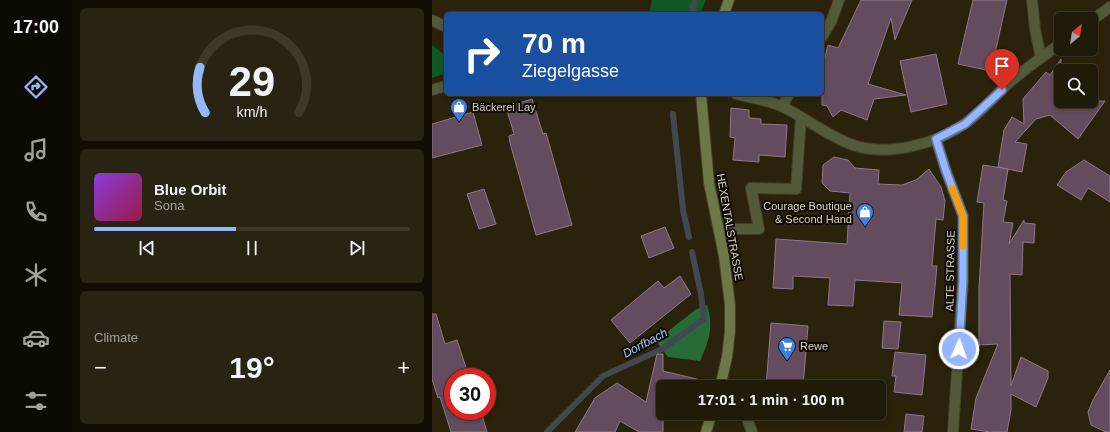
<!DOCTYPE html>
<html lang="en">
<head>
<meta charset="utf-8">
<style>
	body { margin:0; font-family:Helvetica,sans-serif; background:#282312; color:#f1f3f6; height:100vh; display:flex; flex-direction:column; font-size:15px; white-space:nowrap }
	* { box-sizing:border-box; margin:0 }
	p { font-size:13px; color:#a2a19c }
	.icon { flex:none; width:22px; height:22px; fill:none; stroke:currentColor; stroke-width:2; stroke-linecap:round; stroke-linejoin:round }
	.map { position:relative; flex:1; overflow:hidden }
	.drawer { display:flex; flex-direction:column; gap:8px; padding:8px; background:#120e04; width:360px }
	.drawer>* { flex:none }
	.guide { position:absolute; left:12px; top:12px; width:380px; height:84px; border-radius:6px; box-shadow:0 2px 6px #0003,0 0 0 1px #3d3829; background:#1a4fa0; color:#fff; overflow:hidden }
	.needle { width:26px; rotate:30deg }
	.buttons { position:absolute; left:622px; top:12px; display:grid; gap:8px }
	.buttons a { display:grid; place-items:center; width:44px; height:44px; border-radius:6px; background:#201a08; box-shadow:0 2px 6px #0003,0 0 0 1px #3d3829; font-size:20px }
	.speed { position:absolute; left:12px; top:368px; display:flex; gap:8px; font-size:20px; font-weight:700; text-align:center }
	.speed>* { display:grid; place-content:center; width:52px; height:52px; border-radius:50%; background:#201a08; box-shadow:0 2px 6px #0003,0 0 0 1px #3d3829; line-height:1 }
	.speed .limit { border:6px solid #d22; background:#fff; color:#111 }
	.pin { position:absolute; display:grid; place-items:center; width:34px; height:34px; color:#fff; margin:-41px -17px; border-radius:50% 50% 50% 0; rotate:-45deg; box-shadow:0 0 4px #0007 }
	.pin .icon { rotate:45deg }
	.me { position:absolute; width:44px; margin:-22px; rotate:3deg; stroke-linejoin:round; filter:drop-shadow(0 0 3px #0008) }
	.turn { display:flex; align-items:center; gap:14px; height:84px; padding:0 12px; font-size:18px }
	.turn .icon { width:52px; height:52px; stroke-width:2.5 }
	.turn b { display:block; font-size:28px; line-height:34px }
	.big { font-size:30px; font-weight:700; line-height:1.1 }
	.drawer .tile { flex:1; display:flex; flex-direction:column; justify-content:center; gap:6px; min-width:0; padding:0 14px; border-radius:6px; background:#282312 }
	.drawer .dial { align-items:center; gap:0 }
	.dial svg { height:104px; overflow:visible; fill:none; stroke:#3d3829; stroke-width:7; stroke-linecap:round; text-anchor:middle }
	.dial text { fill:#f1f3f6; stroke:none }
	.song { display:flex; align-items:center; gap:12px }
	.cover { width:48px; height:48px; border-radius:6px; background:linear-gradient(135deg,hsl(270 70% 55%),hsl(340 70% 35%)) }
	.played { height:4px; border-radius:2px; background:linear-gradient(90deg,#95b7fd 45%,#3d3829 45%) }
	.keys { display:flex; justify-content:space-around; direction:ltr }
	.heat { display:flex; justify-content:space-between; align-items:center; font-size:22px; direction:ltr }
	.trip { position:absolute; left:224px; top:380px; width:230px; height:40px; border-radius:6px; background:#201a08; box-shadow:0 2px 6px #0003,0 0 0 1px #3d3829; font-weight:700; line-height:40px; text-align:center }
	main { display:flex; flex:1; min-height:0 }
	.menu { display:flex; flex-direction:column; width:72px; justify-content:space-around; align-items:center; background:#0d0a03; color:#a2a19c }
	.menu .icon { width:28px; height:28px }
	.menu .selected { color:#95b7fd }
	.menu b { font-size:18px; color:#f1f3f6 }
	.map>svg:first-child { display:block }
	.green { fill:#105925 }
	.forest { fill:#276c37 }
	.lines { fill:none; stroke-linecap:round; stroke-linejoin:round }
	.stream { stroke:#414850; stroke-width:6 }
	.building { fill:#624c5e; stroke:#8f778a }
	.lane-casing { stroke:#463e28; stroke-width:12 }
	.street-casing { stroke:#463e28; stroke-width:12 }
	.secondary-casing { stroke:#463e28; stroke-width:12 }
	.lane { stroke:#525a3a; stroke-width:10 }
	.street { stroke:#525a3a; stroke-width:10 }
	.secondary { stroke:#6c7845; stroke-width:10 }
	.route-casing { stroke:#6177a4; stroke-width:10 }
	.route { stroke:#95b7fd; stroke-width:7 }
	.slow { stroke:#f59e0b; stroke-width:7 }
	.labels { text-anchor:middle; dominant-baseline:central; stroke-width:4; stroke-linejoin:round; paint-order:stroke }
	.poi-label { font-size:11px; fill:#d9d4c6; stroke:#100c04; text-anchor:start }
	.street-label { font-size:11px; fill:#d9d4c6; stroke:#100c04 }
	.water-label { font-size:12px; font-style:italic; fill:#9dcafa; stroke:#100c04 }
</style>
</head>
<body>
<main>
<nav class="menu">
<b>17:00</b>
<svg class="icon selected" aria-label="directions" viewBox="0 0 24 24"><path d="M12 3l9 9-9 9-9-9zM9 14v-3h6M13 9l2 2-2 2"/></svg>
<svg class="icon" aria-label="music" viewBox="0 0 24 24"><path d="M9 18V5l10-2v13"/><circle cx="6" cy="18" r="3"/><circle cx="16" cy="16" r="3"/></svg>
<svg class="icon" aria-label="phone" viewBox="0 0 24 24"><path d="M5 4h4l2 5-3 2q2 4 5 5l2-3 5 2v4C11 20 4 13 5 4z"/></svg>
<svg class="icon" aria-label="climate" viewBox="0 0 24 24"><path d="M12 3v18M4 7l16 10M4 17L20 7"/></svg>
<svg class="icon" aria-label="car" viewBox="0 0 24 24"><path d="M5 17H2v-5l4-1 3-4h7l3 4 3 1v5h-3M9 17h6M6 11h13"/><circle cx="7" cy="17" r="2"/><circle cx="17" cy="17" r="2"/></svg>
<svg class="icon" aria-label="filters" viewBox="0 0 24 24"><path d="M4 7h16M4 17h16"/><circle cx="9" cy="7" r="2"/><circle cx="15" cy="17" r="2"/></svg>
</nav>
<section class="drawer">
<div class="tile dial"><svg viewBox="0 0 100 80">
<path d="M14 69A42 42 0 1 1 86 69"/>
<path d="M14 69A42 42 0 0 1 10 34" stroke="#95b7fd"/>
<text x="50" y="56" font-size="32" font-weight="700">29</text>
<text x="50" y="72" font-size="11">km/h</text>
</svg></div>
<div class="tile">
<div class="song"><i class="cover"></i><div><b>Blue Orbit</b><p>Sona</p></div></div>
<div class="played"></div>
<div class="keys"><svg class="icon" aria-label="previous" viewBox="0 0 24 24"><path d="M18 5L8 12l10 7zM5 5v14"/></svg><svg class="icon" aria-label="pause" viewBox="0 0 24 24"><path d="M8 5v14M16 5v14"/></svg><svg class="icon" aria-label="next" viewBox="0 0 24 24"><path d="M6 5l10 7-10 7zM19 5v14"/></svg></div>
</div>
<div class="tile"><p>Climate</p>
<div class="heat"><a>−</a><b class="big">19°</b><a>+</a></div>
</div>
</section>
<div class="map">
<svg width="678" height="432" viewBox="0 0 678 432">
	<rect width="100%" height="100%" fill="#2a220a"/>
	<path class="green" d="M220,0H274L268,14H217Z
		M0,45L14,56V73L0,78Z"/>
	<path class="forest" d="M275,305C282,328 277,340 268,361L236,357L224,341L263,310Z"/>
	<g class="lines">
		<path class="stream" d="M259,14L263,0
			M241,114L251,210L257,237
			M115,432L171,376L230,349L272,319L269,294L260,252"/>
	</g>
	<path class="building" d="M429,0H480L463,40L459,18L436,84L474,95L442,99L435,120L409,110L401,117L395,106L390,105V69L396,45L406,48Z
		M541,0H575L559,71L526,64Z
		M504,54L515,104L479,112L468,61Z
		M629,59V101H673L646,139L618,115L604,119L583,142L595,144L590,172L566,167L572,130L580,117L592,124L591,99L614,72L618,75Z
		M100,99L111,134L114,133L140,225L104,235L78,143L77,136L82,134L74,107Z
		M299,108L317,110V118L329,119V124L355,125L353,157L327,155V162L301,160L303,138L298,137Z
		M41,112L50,145L0,158V124Z
		M402,157L416,160L423,168L447,170L446,184L470,185L484,180L497,169L509,187L513,201L511,220L504,219L500,266H505L500,317L467,315L470,283L423,280L421,306L396,305L398,278L361,276V289L341,288L344,239L415,244L418,193L398,191L390,183L391,165Z
		M652,160L678,176V202L656,188L649,200L625,185L634,172Z
		M551,165L576,169L571,200L575,201L571,222L581,223L577,244L592,220V223L603,224L602,243L591,242L590,275L578,274L579,386L589,357L616,371V378L604,407L579,394V410L575,432H558L539,429L544,398L566,344L547,345V288L552,203L545,202Z
		M52,189L64,224L47,229L35,194Z
		M233,227L242,248L217,258L209,236Z
		M248,276L259,294L198,343L179,320L226,281L232,288Z
		M0,314H4L13,344L25,340L37,377H21V411H38L39,415L49,412L55,432H19L8,397L6,398L0,379Z
		M452,321L469,322L466,349L450,348Z
		M339,323L376,326L371,387H334Z
		M463,352L494,355L490,395L462,392L464,376H460Z
		M225,354H231V371L273,381L272,387H231V432H207L188,421L183,432H143L163,398L185,383L214,402Z
		M678,370V432H674L659,425L656,412L661,400Z
		M474,414L492,416L490,432H472Z"/>
	<g class="lines">
		<defs>
			<path id="lane" d="M0,20L14,27
				M287,227L305,229H327L319,188L364,189L369,117"/>
			<path id="street" d="M600,0L603,29L609,58
				M659,21L678,7
				M390,37L399,22L407,0
				M0,90L14,86
				M304,94C318,98 340,101 351,107C375,119 396,136 421,145C455,157 505,144 534,123C550,112 563,95 578,82C594,68 612,56 629,43
				M350,106L357,94
				M504,139L514,171L531,216V280L521,432
				M313,413L320,432"/>
			<path id="secondary" d="M292,14L297,0
				M269,94L277,183L292,256L298,305V331L295,357L288,387
				M274,432L280,413"/>
		</defs>
		<use href="#lane" class="lane-casing"/>
		<use href="#street" class="street-casing"/>
		<use href="#secondary" class="secondary-casing"/>
		<use href="#lane" class="lane"/>
		<use href="#street" class="street"/>
		<use href="#secondary" class="secondary"/>
	</g>
	<g class="lines">
		<defs>
			<path id="route" d="M527,349L531,280V216L514,171L504,139L533,124L570,90"/>
		</defs>
		<use href="#route" class="route-casing"/>
		<use href="#route" class="route"/>
		<path class="slow" d="M520,188L531,216V246"/>
	</g>
	<defs>
		<symbol id="shop-pin" viewBox="-11 -11 22 30"><path d="M0 17L-7.5 6A9.5 9.5 0 1 1 7.5 6Z" fill="#3f7fe0" stroke="#100c04"/><path d="M-5-2.5h2.3a2.7 3.5 0 0 1 5.4 0H5L5.5 6h-11ZM-1.5-2.5h3a1.5 2.3 0 0 0-3 0Z" fill="#fff"/></symbol>
		<symbol id="supermarket-pin" viewBox="-11 -11 22 30"><path d="M0 17L-7.5 6A9.5 9.5 0 1 1 7.5 6Z" fill="#3f7fe0" stroke="#100c04"/><path d="M-6-5.5h2.5l.6 2H6L4.5 2H-2.5L-4.4-4H-6ZM-1.5 3.2a1.3 1.3 0 1 0 .1 0ZM3 3.2a1.3 1.3 0 1 0 .1 0Z" fill="#fff"/></symbol>
	</defs>
	<g fill-rule="evenodd">
		<use href="#shop-pin" x="17" y="97" width="20" height="27"/>
		<use href="#shop-pin" x="423" y="202" width="20" height="27"/>
		<use href="#supermarket-pin" x="345" y="336" width="20" height="27"/>
	</g>
	<g class="labels">
		<g class="poi-label">
			<text x="40" y="107">Bäckerei Lay</text>
			<text x="420" y="206" text-anchor="end">Courage Boutique<tspan x="420" dy="13">&amp; Second Hand</tspan></text>
			<text x="368" y="346">Rewe</text>
		</g>
		<g class="street-label">
			<text transform="translate(298 227) rotate(80)">HEXENTALSTRASSE</text>
			<text transform="translate(518 271) rotate(-89)">ALTE STRASSE</text>
		</g>
		<g class="water-label">
			<text transform="translate(213 343) rotate(-28)">Dorfbach</text>
		</g>
	</g>
</svg>
<div class="buttons">
<a><svg class="needle" viewBox="-14 -14 28 28"><path d="M0-13l5 13h-10z" fill="#e53935"/><path d="M0 13l5-13h-10z" fill="#a2a19c"/></svg></a>
<a><svg class="icon" aria-label="search" viewBox="0 0 24 24"><circle cx="10" cy="10" r="6"/><path d="M15 15l6 6"/></svg></a>
</div>
<div class="speed"><div class="limit">30</div></div>
<div class="pin" style="left:570px;top:90px;background:#d93025"><svg class="icon" aria-label="arrive" viewBox="0 0 24 24"><path d="M6 21V4h12l-3 4 3 4H6"/></svg></div>
<svg class="me" style="left:527px;top:349px" viewBox="-20 -20 40 40"><circle r="17" fill="#95b7fd" stroke="#fff" stroke-width="3"/><path d="M0-11L8 9 0 5-8 9z" fill="#fff"/></svg>
<div class="trip">17:01 · 1 min · 100 m</div>
<div class="guide">
<div class="turn"><svg class="icon" aria-label="right" viewBox="0 0 24 24"><path d="M7 20v-9h11M14 6l5 5-5 5"/></svg><div><b>70 m</b>Ziegelgasse</div></div>
</div>
</div>
</main>
</body>
</html>
